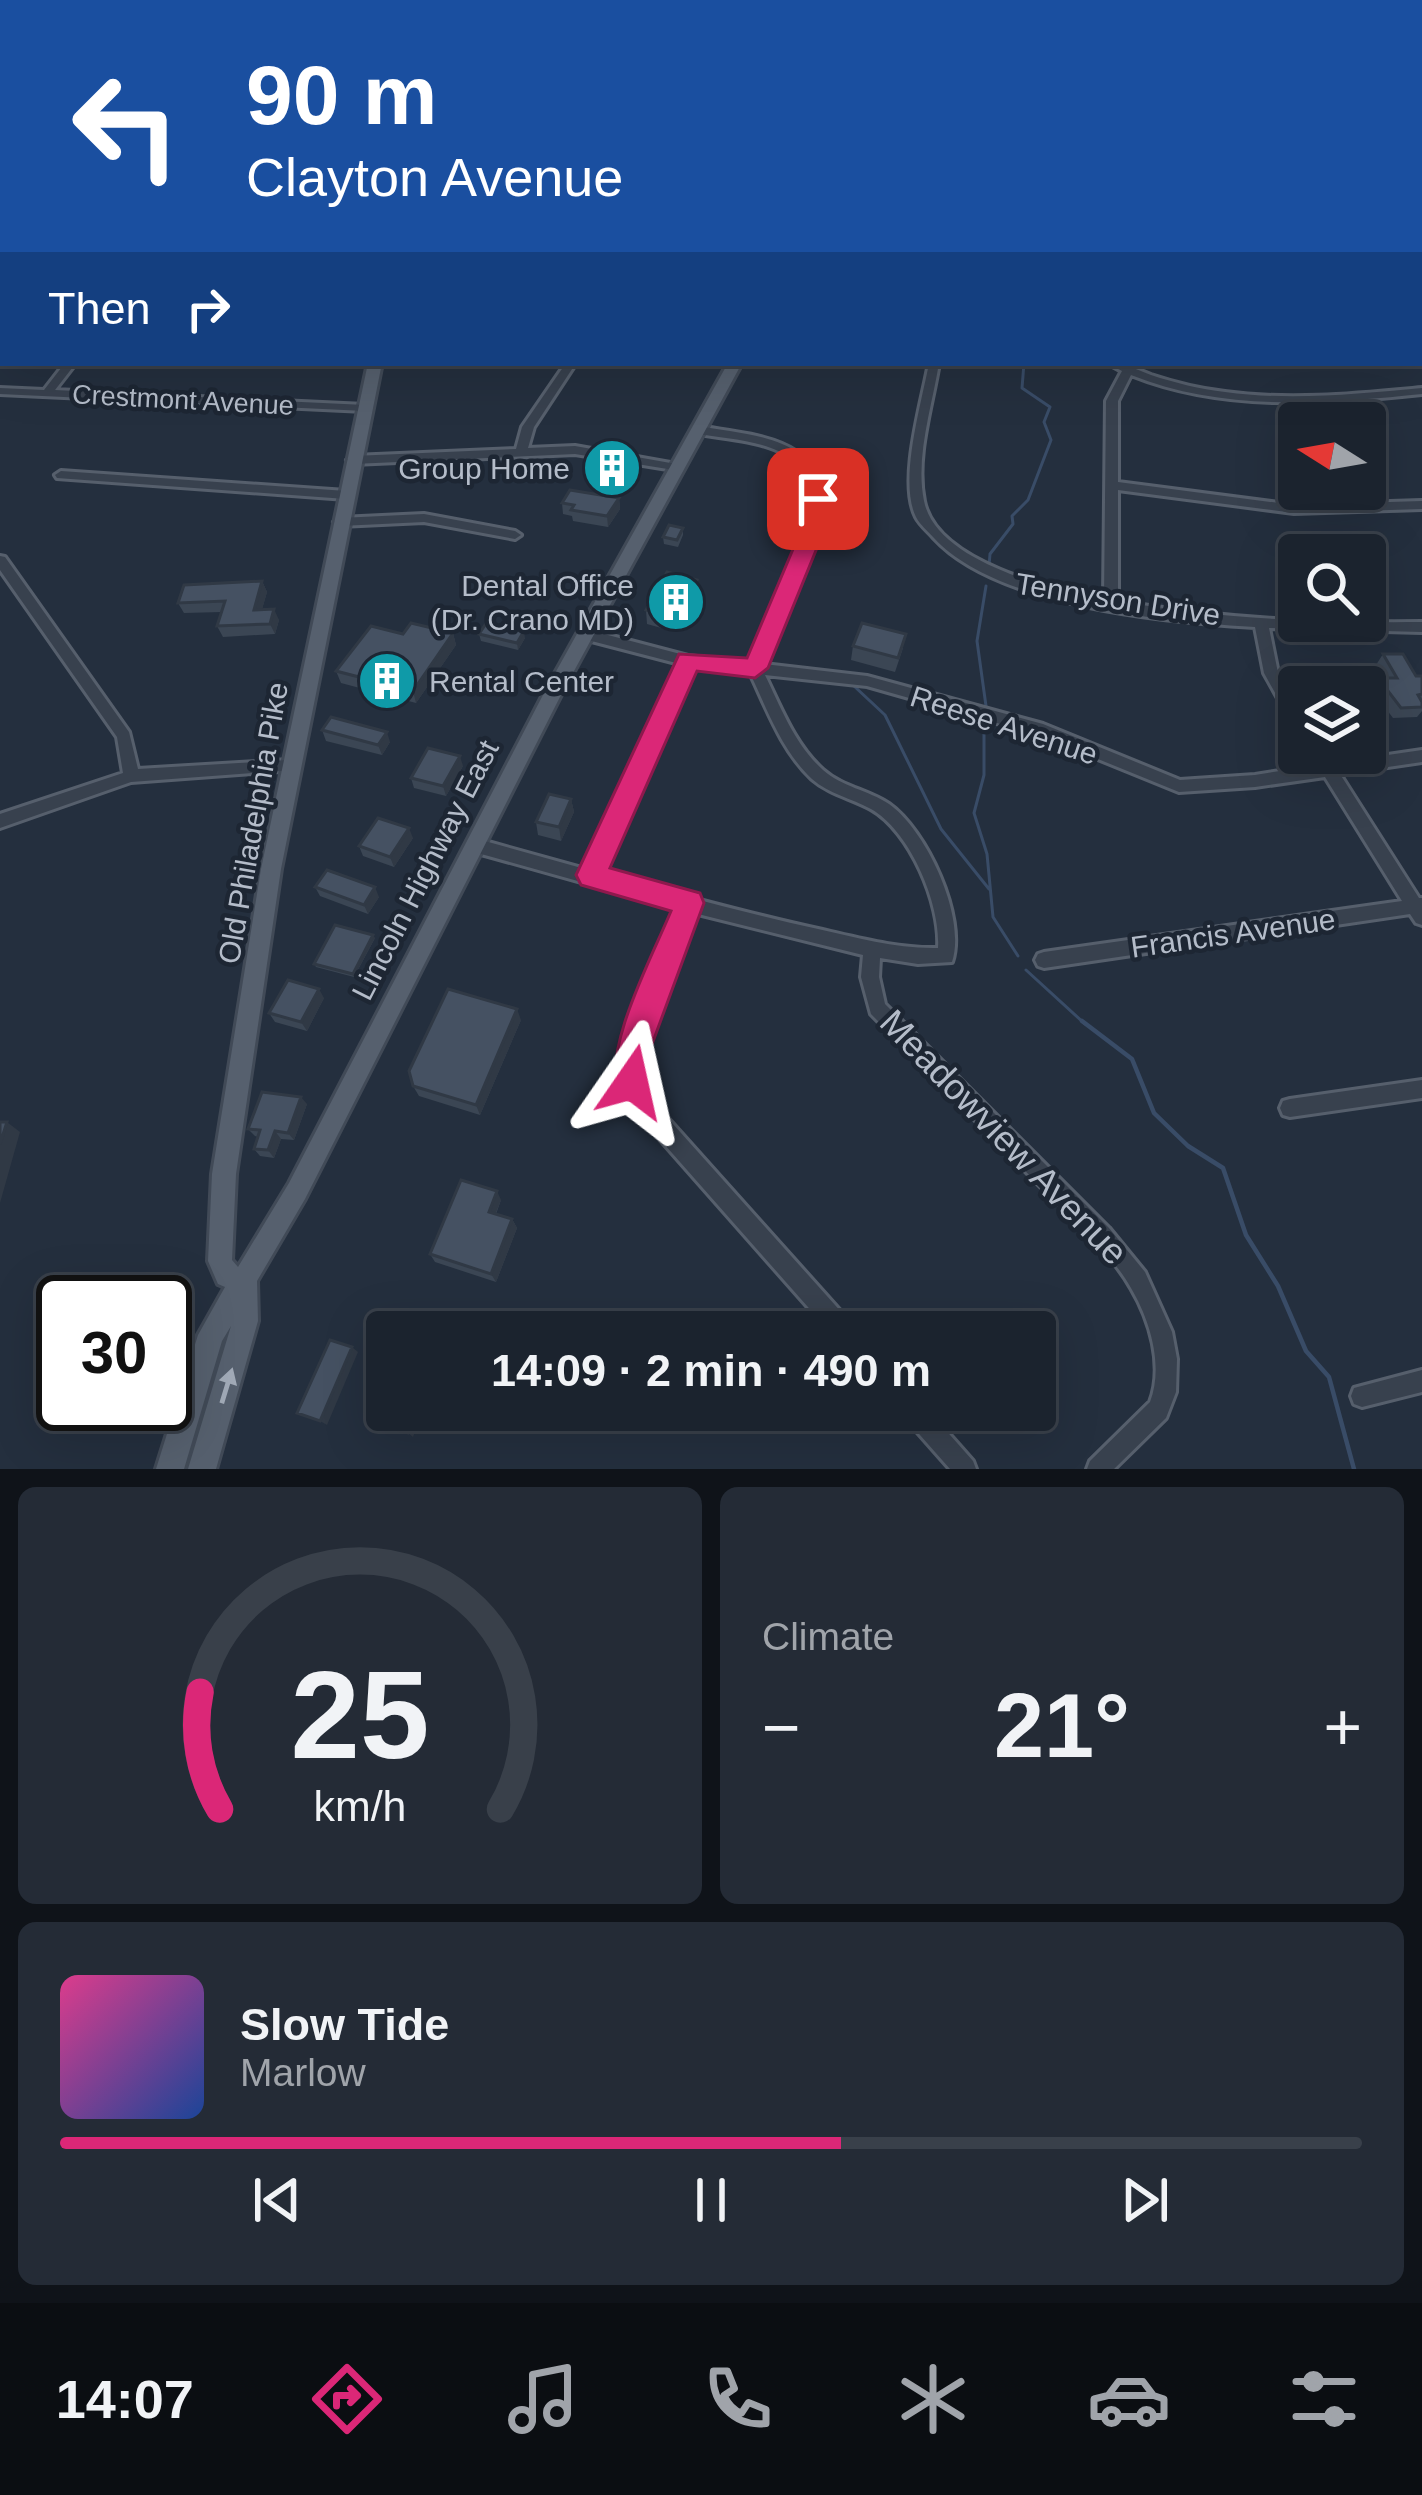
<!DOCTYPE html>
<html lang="en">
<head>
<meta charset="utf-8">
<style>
	body { margin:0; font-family:Helvetica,sans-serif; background:#242b36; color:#f1f3f6; height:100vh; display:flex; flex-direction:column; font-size:45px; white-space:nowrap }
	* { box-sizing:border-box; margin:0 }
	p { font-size:39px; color:#a0a4aa }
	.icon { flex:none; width:66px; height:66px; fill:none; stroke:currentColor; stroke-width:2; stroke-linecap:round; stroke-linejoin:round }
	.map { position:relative; height:1469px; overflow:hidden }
	.side { display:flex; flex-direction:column; gap:18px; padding:18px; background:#0f1319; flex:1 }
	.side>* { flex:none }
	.top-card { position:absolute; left:0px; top:0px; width:1422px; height:366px; box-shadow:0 12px 48px #0002,0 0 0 3px #39404a; background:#1a4fa0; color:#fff; overflow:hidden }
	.needle { width:78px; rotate:281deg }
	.tools { position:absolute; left:1278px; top:402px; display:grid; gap:24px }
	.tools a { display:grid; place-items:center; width:108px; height:108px; border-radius:12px; background:#1b232e; box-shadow:0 12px 48px #0002,0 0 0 3px #39404a; font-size:60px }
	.speed { position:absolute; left:36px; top:1275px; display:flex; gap:24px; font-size:60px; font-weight:700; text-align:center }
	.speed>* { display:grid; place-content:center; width:156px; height:156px; border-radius:50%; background:#1b232e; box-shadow:0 12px 48px #0002,0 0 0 3px #39404a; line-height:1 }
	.speed .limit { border:6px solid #111; border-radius:18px; background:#fff; color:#111 }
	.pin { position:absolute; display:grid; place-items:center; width:102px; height:102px; color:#fff; margin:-51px; border-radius:24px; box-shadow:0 6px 18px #0006 }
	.me { position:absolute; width:132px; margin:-66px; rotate:11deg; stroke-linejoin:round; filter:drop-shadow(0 0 9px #0008) }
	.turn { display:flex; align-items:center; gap:42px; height:252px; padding:0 48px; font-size:54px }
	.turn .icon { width:156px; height:156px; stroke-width:2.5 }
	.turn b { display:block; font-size:84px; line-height:102px }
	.then { display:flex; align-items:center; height:114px; padding:0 48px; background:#0003; gap:24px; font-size:45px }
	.big { font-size:90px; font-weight:700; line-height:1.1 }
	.side .card { flex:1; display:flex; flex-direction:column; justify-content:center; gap:18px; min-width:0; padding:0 42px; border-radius:18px; background:#242b36 }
	.side .dial { align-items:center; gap:0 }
	.dial svg { height:312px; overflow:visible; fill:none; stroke:#39404a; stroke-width:7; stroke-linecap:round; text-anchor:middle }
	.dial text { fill:#f1f3f6; stroke:none }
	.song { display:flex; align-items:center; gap:36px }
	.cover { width:144px; height:144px; border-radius:18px; background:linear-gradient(135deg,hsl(330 70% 55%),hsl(220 70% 35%)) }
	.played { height:12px; border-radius:6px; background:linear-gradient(90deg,#db2777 60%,#39404a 60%) }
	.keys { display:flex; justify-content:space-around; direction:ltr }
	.heat { display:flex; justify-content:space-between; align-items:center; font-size:66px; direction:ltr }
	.side .tiles { flex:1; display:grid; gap:18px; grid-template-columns:1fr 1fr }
	.card:last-child { grid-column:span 2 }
	.trip { position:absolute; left:366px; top:1311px; width:690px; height:120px; border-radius:12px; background:#1b232e; box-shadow:0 12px 48px #0002,0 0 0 3px #39404a; font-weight:700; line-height:120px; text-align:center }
	.dock { display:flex; height:192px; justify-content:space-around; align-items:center; background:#0b0e12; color:#a0a4aa }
	.dock .icon { width:84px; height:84px }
	.dock .active { color:#db2777 }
	.dock b { font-size:54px; color:#f1f3f6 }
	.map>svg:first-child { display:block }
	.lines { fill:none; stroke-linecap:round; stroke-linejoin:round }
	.stream-far1 { stroke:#394c67; stroke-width:3 }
	.stream { stroke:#394c67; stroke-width:4.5 }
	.minor-casing { stroke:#565f6c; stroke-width:6 }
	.major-casing { stroke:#414a57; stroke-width:6 }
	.minor { fill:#38414e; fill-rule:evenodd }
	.major { fill:#56606e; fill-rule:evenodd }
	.rail { stroke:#5a6575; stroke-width:3; stroke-dasharray:6 6; stroke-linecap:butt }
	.wall { fill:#3b4654 }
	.shaded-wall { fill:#303945 }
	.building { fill:#455162; stroke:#303945; stroke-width:3 }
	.oneway { fill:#a1aab7 }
	.route { fill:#db2777; stroke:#8e194d; stroke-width:3 }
	.labels { text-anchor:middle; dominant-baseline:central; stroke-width:9; stroke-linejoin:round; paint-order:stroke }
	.far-street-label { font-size:27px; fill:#b4bcc9; stroke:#1d2633 }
	.poi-label { font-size:30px; fill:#b4bcc9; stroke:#1d2633; text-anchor:end }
	.street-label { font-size:30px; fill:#b4bcc9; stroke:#1d2633 }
	.near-street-label { font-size:36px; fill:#b4bcc9; stroke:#1d2633 }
</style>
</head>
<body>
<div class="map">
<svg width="1422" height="1469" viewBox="0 0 1422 1469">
	<rect width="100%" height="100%" fill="#242f3e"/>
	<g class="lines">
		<path class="stream-far1" d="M989,566L990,554L1013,524L1012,516L1028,500L1051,440L1044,422L1050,407L1022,388L1024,363
			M986,586L977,641L986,706
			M854,686L885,715L941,829L989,889
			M984,727V775L974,813L987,854L993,917L1018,956
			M1026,970L1085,1024"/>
		<path class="stream" d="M1082,1021L1132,1059L1154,1113L1188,1146L1223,1168L1246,1235L1278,1286L1306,1351L1329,1377L1354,1469"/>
		<defs>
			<path id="minor" d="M87,0H95L92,3H84Z
				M564,0H572L570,3H562Z
				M735,0H743L744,3H736Z
				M892,0H900L902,3H894Z
				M1018,0H1032L1040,3H1026Z
				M1077,0H1091L1099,3H1085Z
				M1419,67H1422V71H1419Z
				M1419,80H1422V86H1419Z
				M1419,111H1422V115H1419Z
				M1419,143L1422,144V151L1419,150Z
				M1419,160H1422V166H1419Z
				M1419,222H1422V228H1419Z
				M0,228L3,229V235L0,234Z
				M1422,297V303L1419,304V298Z
				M0,311L3,312V319L0,318Z
				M3,324V331L0,332V325Z
				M1419,344L1422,345V353H1419Z
				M65,363H76L55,390L365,405L371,408L365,411L0,394V388L44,390Z
				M566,363H576L534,427L528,448L575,446L676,464L680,465V471L575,454L353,464L347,460L353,456L516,449L522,427Z
				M929,363H939C932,407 915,457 924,501C936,562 1053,590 1104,599L1106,401L1122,371L1107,363C1124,363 1135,369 1151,375C1175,383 1200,389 1225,392C1290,401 1357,394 1422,388V394C1325,404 1223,412 1131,375L1118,401V482L1294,505L1422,501V509L1294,513L1118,490V601C1220,619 1319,623 1422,622V632L1269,628L1278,673L1299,710V729L1294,727L1264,673L1255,627C1166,622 996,606 934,538C928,531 920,525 916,517C898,481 922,402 929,363Z
				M698,426C741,434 809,435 822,487C825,496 824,506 824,516L764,664L867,676L1043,724L1180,780L1255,775L1318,765L1310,753H1326L1333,763L1422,750V762L1340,774L1419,898H1422V925L1416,923L1410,914L1044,968L1038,966L1035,960L1038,954L1044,952L1402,901L1325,777L1255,787L1179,792L1039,735L867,686L765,675C781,708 795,745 823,770C842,787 868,790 889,804C926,830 967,917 952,962L918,964L880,958L879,977L885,1004L1109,1228L1145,1272L1172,1332L1177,1359L1176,1392L1166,1418L1114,1469H1087L1090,1461L1150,1402C1164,1366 1150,1320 1131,1288C1111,1252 1068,1215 1039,1185C983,1128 927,1071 871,1014L861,977L863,955L694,913L639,1063L641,1079L664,1114L852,1324L855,1332H830L650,1128L625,1088L621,1063L678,909L474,852L468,850L466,845L468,840L474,838L585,869L680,664L580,638L578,634L580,630L585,629L688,656L750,663L812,516C812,506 812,496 810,487C798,439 733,441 694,433V427ZM693,667L750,673C767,709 782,751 812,779C829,794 851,798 871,809C910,831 941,904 938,948C897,949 858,938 818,929C744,913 673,893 600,873Z
				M61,471L346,491L352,495L346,499L57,478L55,475Z
				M424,514L515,531L521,535L515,539L424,522L340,526L334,522L340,518Z
				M0,556L5,557L129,732L138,769L289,760L294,762L297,766L294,770L131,782L0,828V814L123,773L117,737L0,570Z
				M1422,1080V1098L1290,1117L1283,1115L1280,1108L1283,1101L1290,1099Z
				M1422,1370V1392L1362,1407L1354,1404L1351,1396L1354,1388Z
				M902,1410H928L973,1461L976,1469H950L905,1418Z"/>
			<path id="major" d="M516,0H524L522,3H514Z
				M1053,0H1062L1060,3H1051Z
				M368,363H382L281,869L236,1174L232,1260L238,1267L289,1183L544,693L728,363H742L562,693L305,1199L257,1281L258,1321L216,1469H188L231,1326L222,1341L184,1469H156L198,1335L225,1287L218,1284L208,1261L212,1174L261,869Z"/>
		</defs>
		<use href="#minor" class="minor-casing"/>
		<use href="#major" class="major-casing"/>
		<use href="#minor" class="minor"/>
		<use href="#major" class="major"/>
		<path class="rail" d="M178,3L184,0"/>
	</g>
	<path class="wall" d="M619,498L620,509L608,527L573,521L572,516L563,514L562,503Z
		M683,528V535L678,547L664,544L663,537Z
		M697,580V594L688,613L675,609L665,629L647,624L646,610Z
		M262,581L267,592L262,609L279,620L275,634L223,637L217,626L222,612L184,613L178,603Z
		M453,633L456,645L416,703L341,683L336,671L403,634Z
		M479,634L525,638L518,650L481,641Z
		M853,646L903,648L895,672L851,660Z
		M1383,654L1416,676H1422V711L1417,717L1393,718L1371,689L1378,678H1384L1376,665Z
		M322,730L390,742L382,755L326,741Z
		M463,766L446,796L414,788L411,778Z
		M571,799L574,812L561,841L538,835L536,822Z
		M413,838L394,867L363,856L359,846Z
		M315,887L379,897L368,914L320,896Z
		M375,938L354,977L316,967L314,964Z
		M324,998L307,1031L275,1022L269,1013Z
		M521,1020L480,1115L419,1096L413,1086Z
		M307,1104L294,1140L281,1139L274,1158L260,1156L254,1149L258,1137L255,1136L248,1129Z
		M501,1200L496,1214L512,1219L517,1228L496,1282L435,1262L430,1254Z"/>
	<path class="shaded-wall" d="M619,498L620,509L608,527L607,516Z
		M697,580V594L688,613V598Z
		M262,581L267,592L259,620L254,610Z
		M675,595V609L665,629L664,615Z
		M274,609L279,620L275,634L270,624Z
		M524,631L525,638L518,650L517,643Z
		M453,633L456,645L416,703L413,691Z
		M387,732L390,742L382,755L378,745Z
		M460,756L463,766L446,796L443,786Z
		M571,799L574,812L561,841L559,827Z
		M409,828L413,838L394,867L390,857Z
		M375,887L379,897L368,914L364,905Z
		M373,935L375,938L354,977L353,974Z
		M319,989L324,998L307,1031L301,1022Z
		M517,1009L521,1020L480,1115L476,1105Z
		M301,1097L307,1104L294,1140L288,1133Z
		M7,1122L20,1132L0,1203V1144Z
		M275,1131L281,1139L274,1158L268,1150Z
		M497,1191L501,1200L493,1220L489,1212Z
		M512,1219L517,1228L496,1282L491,1274Z
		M352,1347L358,1352L327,1425L320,1421Z
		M417,1410H423L413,1437L408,1433Z"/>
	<path class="building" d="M215,0H269L264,3H210Z
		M570,490L619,498L607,516L571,510L574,505L562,503Z
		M669,525L683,528L677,540L663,537Z
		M667,572L697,580L688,598L675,595L664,615L646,610Z
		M262,581L254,610L274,609L270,624L217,626L225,601L178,603L184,585Z
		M487,622L524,631L517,643L479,634Z
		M411,623L453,633L413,691L336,671L371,626L403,634Z
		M862,623L906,634L898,658L853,646Z
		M1383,654H1403L1416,676H1422V694L1418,695L1422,702V707L1401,708L1378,678H1397Z
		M331,717L387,732L378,745L322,730Z
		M428,748L460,756L443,786L411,778Z
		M549,794L571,799L559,827L536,822Z
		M378,818L409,828L390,857L359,846Z
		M327,870L375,887L364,905L315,887Z
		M335,925L373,935L353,974L314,964Z
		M288,980L319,989L301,1022L269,1013Z
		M448,989L517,1009L476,1105L413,1086L409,1071Z
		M262,1092L301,1097L288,1133L275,1131L268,1150L254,1149L260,1130L248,1129Z
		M0,1122H7L0,1144Z
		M461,1180L497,1191L489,1212L512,1219L491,1274L430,1254Z
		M330,1340L352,1347L320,1421L297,1413Z
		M387,1365V1410H417L408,1433L365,1419Z"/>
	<defs><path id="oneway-solid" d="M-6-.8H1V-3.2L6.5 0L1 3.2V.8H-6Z" transform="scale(3)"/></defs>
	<use class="oneway" href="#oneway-solid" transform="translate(227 1386) rotate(-73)"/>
	<path class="route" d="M818,491L829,499L830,516L768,668L755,678L697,671L610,868L700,893L704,903L651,1047L644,1094L632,1099L619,1094C601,1051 653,955 671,911L581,885L576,875L679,654L747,658L807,516L806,499Z"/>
	<defs>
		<symbol id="building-disc" viewBox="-11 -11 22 22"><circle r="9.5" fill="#0f9aa8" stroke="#1d2633"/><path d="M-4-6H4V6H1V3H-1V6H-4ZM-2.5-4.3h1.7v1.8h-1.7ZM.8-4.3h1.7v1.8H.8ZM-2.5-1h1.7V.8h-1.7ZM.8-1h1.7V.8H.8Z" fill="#fff"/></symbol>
	</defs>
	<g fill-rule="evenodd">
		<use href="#building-disc" x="579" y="435" width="66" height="66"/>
		<use href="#building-disc" x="643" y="569" width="66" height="66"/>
		<use href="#building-disc" x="354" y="648" width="66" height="66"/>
	</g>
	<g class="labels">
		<g class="far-street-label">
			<text transform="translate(183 400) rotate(3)">Crestmont Avenue</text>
		</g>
		<g class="poi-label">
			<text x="570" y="468">Group Home</text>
			<text x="634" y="585">Dental Office<tspan x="634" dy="34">(Dr. Crano MD)</tspan></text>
			<text x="429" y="681" text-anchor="start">Rental Center</text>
		</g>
		<g class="street-label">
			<text transform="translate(1118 599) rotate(9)">Tennyson Drive</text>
			<text transform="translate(1004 725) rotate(18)">Reese Avenue</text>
			<text transform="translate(253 823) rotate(-80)">Old Philadelphia Pike</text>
			<text transform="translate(425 870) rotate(-63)">Lincoln Highway East</text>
			<text transform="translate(1233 933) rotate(-8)">Francis Avenue</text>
		</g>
		<g class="near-street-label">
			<text transform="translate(1004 1137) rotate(46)">Meadowview Avenue</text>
		</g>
	</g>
</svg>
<div class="tools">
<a><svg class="needle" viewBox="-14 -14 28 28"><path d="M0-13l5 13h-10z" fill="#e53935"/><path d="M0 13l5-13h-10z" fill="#a0a4aa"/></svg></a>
<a><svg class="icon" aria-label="search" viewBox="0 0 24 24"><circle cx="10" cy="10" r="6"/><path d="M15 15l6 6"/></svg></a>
<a><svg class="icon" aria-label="layers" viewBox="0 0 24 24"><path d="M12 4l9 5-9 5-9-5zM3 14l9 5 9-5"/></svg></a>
</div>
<div class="speed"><div class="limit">30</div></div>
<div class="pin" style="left:818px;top:499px;background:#d93025"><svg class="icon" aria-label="arrive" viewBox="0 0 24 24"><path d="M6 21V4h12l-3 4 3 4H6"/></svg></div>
<svg class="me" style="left:632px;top:1082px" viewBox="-20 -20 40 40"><path d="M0-17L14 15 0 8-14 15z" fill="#db2777" stroke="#fff" stroke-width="4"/></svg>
<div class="trip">14:09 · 2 min · 490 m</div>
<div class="top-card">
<div class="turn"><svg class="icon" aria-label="left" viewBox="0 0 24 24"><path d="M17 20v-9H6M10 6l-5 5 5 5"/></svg><div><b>90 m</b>Clayton Avenue</div></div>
<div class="then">Then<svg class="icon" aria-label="right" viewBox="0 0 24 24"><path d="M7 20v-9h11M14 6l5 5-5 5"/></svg></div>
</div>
</div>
<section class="side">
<div class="tiles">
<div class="card dial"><svg viewBox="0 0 100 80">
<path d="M14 69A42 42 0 1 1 86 69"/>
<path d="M14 69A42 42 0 0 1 9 39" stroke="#db2777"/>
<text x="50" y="56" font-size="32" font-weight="700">25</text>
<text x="50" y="72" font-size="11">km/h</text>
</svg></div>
<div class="card"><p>Climate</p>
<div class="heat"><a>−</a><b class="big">21°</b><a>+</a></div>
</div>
<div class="card">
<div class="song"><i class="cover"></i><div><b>Slow Tide</b><p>Marlow</p></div></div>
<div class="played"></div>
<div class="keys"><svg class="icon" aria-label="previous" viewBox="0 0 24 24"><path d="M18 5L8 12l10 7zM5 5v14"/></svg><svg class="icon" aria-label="pause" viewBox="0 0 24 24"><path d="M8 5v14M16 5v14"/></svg><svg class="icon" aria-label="next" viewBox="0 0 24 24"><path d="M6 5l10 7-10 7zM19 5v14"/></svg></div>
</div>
</div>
</section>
<nav class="dock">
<b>14:07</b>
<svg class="icon active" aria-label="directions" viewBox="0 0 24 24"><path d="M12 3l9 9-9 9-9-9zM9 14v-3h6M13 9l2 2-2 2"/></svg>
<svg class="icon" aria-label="music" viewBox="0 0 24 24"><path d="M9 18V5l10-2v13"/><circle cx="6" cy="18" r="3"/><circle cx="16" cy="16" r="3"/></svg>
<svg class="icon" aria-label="phone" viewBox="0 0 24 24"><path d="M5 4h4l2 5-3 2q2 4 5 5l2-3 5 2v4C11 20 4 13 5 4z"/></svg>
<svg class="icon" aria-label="climate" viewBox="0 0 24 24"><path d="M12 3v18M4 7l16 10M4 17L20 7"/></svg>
<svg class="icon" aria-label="car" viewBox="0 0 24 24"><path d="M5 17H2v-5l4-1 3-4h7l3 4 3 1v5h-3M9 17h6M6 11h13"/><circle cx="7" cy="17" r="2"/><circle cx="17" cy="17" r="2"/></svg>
<svg class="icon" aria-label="filters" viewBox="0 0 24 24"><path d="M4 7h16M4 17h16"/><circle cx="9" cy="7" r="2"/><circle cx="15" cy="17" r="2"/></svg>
</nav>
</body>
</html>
